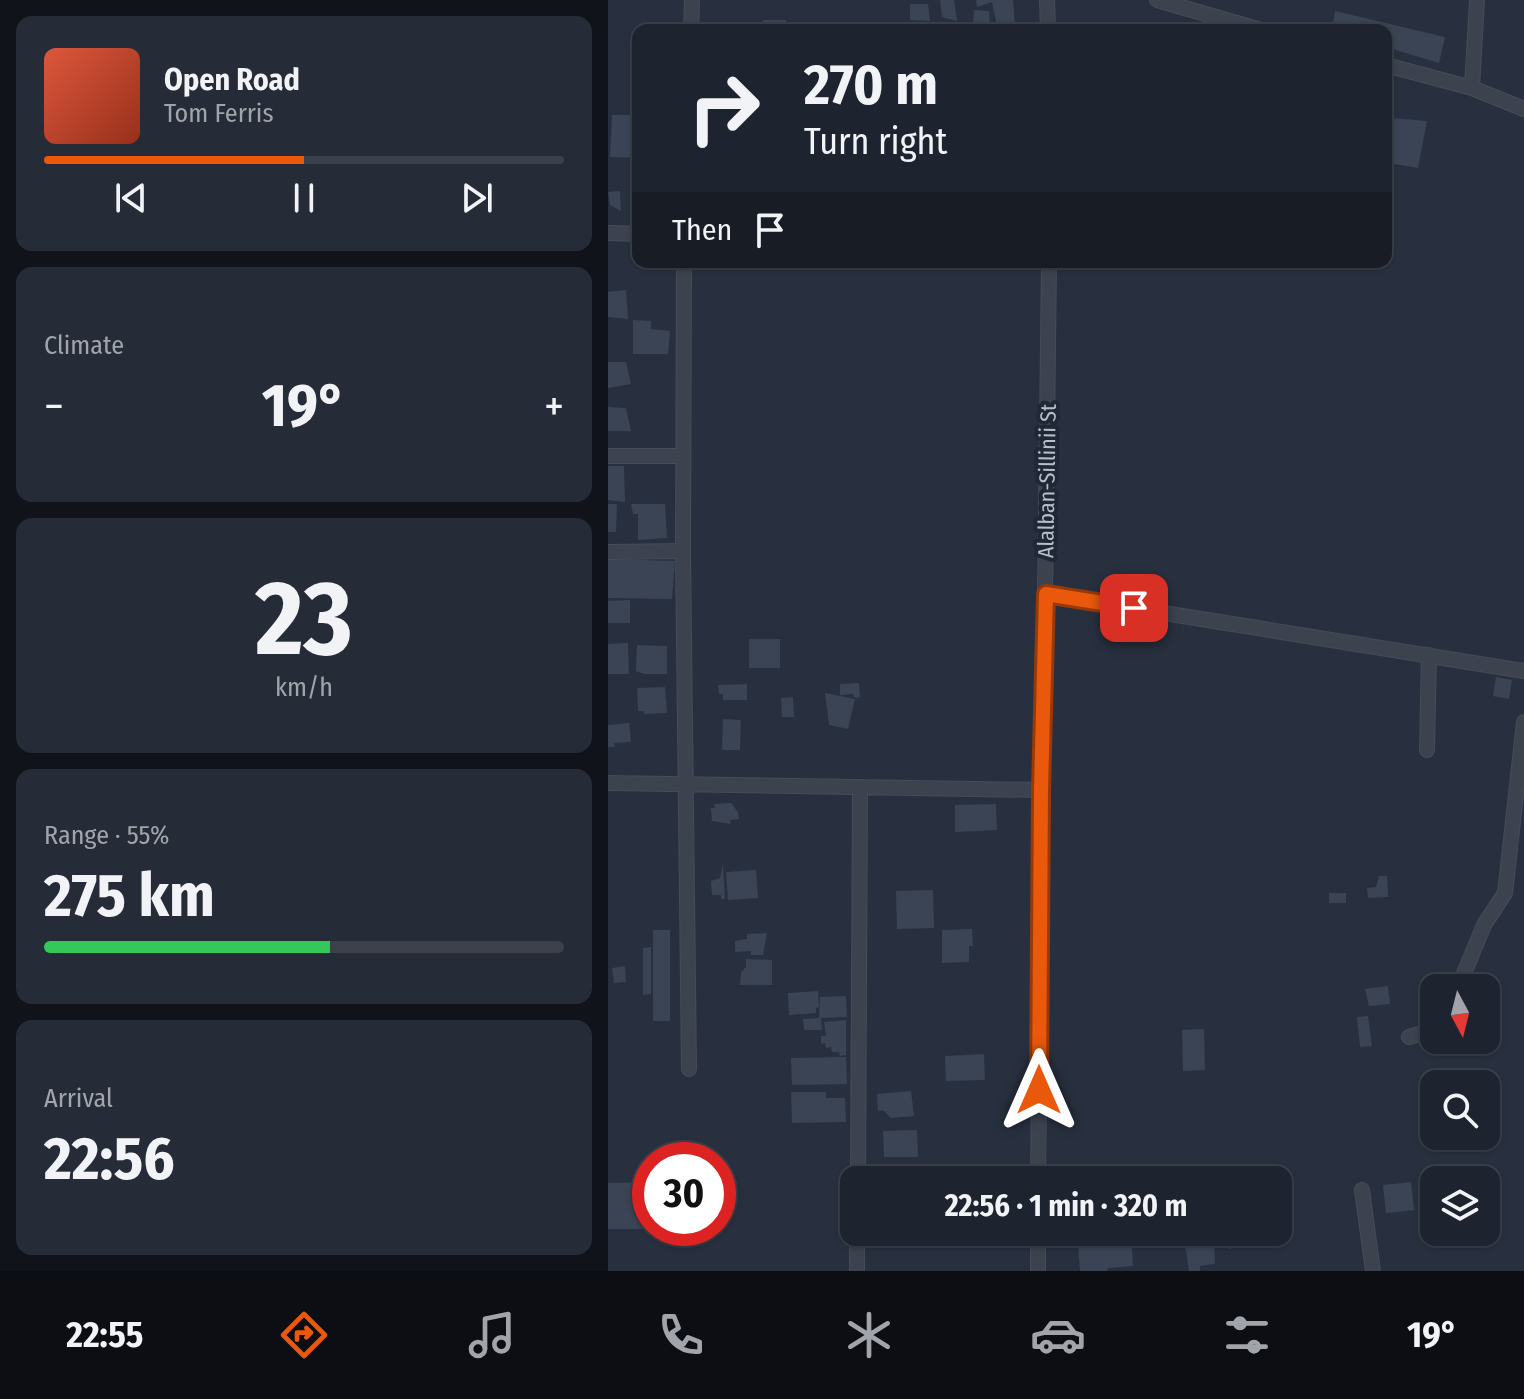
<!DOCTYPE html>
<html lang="en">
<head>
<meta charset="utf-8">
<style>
	body { margin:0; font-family:"Fira Sans Condensed",sans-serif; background:#262c37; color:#f1f3f6; height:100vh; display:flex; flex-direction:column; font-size:30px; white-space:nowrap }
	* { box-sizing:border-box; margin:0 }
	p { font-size:26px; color:#a1a4aa }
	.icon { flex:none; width:44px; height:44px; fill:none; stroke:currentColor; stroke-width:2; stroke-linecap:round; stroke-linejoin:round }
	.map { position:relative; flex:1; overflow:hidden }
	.sheet { display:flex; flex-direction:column; gap:16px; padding:16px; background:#10141a; width:608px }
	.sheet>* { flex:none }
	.top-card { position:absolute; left:24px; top:24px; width:760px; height:244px; border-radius:16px; box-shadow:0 2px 6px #0004,0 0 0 2px #3c414b; background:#1e242f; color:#f1f3f6; overflow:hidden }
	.needle { width:52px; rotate:173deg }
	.fabs { position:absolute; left:812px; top:974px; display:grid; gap:16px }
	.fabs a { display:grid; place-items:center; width:80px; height:80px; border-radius:16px; background:#1e242f; box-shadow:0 2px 6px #0004,0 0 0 2px #3c414b; font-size:40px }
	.speed { position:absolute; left:24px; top:1142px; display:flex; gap:16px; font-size:40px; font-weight:700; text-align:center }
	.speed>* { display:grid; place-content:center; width:104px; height:104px; border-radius:50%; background:#1e242f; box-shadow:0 2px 6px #0004,0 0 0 2px #3c414b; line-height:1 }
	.speed .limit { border:12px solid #d22; background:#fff; color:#111 }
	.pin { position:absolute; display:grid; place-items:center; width:68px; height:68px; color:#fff; margin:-34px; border-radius:16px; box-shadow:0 4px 12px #0006 }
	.me { position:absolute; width:88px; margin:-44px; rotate:0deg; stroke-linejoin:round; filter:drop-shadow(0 0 6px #0008) }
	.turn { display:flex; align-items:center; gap:28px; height:168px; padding:0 40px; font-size:36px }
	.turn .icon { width:104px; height:104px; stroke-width:2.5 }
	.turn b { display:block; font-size:56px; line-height:68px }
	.then { display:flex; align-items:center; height:76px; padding:0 40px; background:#0003; gap:16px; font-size:30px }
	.big { font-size:60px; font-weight:700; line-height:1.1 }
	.sheet .card { flex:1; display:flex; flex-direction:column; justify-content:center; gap:12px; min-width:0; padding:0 28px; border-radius:16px; background:#262c37 }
	.sheet .dial { align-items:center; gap:0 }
	.dial b { font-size:104px; line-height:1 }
	.song { display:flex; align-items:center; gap:24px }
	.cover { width:96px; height:96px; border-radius:12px; background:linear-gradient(135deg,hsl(10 70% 55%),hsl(10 70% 35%)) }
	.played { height:8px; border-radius:4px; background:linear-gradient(90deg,#ea580c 50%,#3c414b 50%) }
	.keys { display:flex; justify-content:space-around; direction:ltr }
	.heat { display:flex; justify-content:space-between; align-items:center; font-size:44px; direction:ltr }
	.charge { height:12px; border-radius:6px; background:linear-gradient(90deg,#34c759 55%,#3c414b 0) }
	.trip { position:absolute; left:232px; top:1166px; width:452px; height:80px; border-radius:16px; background:#1e242f; box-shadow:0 2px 6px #0004,0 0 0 2px #3c414b; font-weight:700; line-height:80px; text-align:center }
	.menu { display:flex; height:128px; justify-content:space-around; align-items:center; background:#0c0e13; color:#a1a4aa }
	.menu .icon { width:56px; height:56px }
	.menu .selected { color:#ea580c }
	.menu b { font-size:36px; color:#f1f3f6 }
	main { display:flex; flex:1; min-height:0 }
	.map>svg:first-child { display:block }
	.building { fill:#3a4455 }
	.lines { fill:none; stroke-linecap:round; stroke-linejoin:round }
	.minor-casing { stroke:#454c58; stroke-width:16 }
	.minor { stroke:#3c434f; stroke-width:14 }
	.route-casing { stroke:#983908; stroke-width:20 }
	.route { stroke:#ea580c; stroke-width:14 }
	.labels { text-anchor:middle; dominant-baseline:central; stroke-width:8; stroke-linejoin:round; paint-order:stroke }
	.street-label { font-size:22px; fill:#b8beca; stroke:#212835 }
</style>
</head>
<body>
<main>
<section class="sheet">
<div class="card">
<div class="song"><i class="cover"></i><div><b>Open Road</b><p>Tom Ferris</p></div></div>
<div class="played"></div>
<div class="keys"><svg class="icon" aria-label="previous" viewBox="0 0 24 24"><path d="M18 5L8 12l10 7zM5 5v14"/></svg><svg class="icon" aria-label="pause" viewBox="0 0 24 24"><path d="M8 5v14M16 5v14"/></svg><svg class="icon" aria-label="next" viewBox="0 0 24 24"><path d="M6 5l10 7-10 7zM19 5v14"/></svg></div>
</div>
<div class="card"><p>Climate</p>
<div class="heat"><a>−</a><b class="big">19°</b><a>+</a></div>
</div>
<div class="card dial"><b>23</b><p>km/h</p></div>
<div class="card"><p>Range · 55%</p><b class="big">275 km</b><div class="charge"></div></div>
<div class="card"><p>Arrival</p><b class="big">22:56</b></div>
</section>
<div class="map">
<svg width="916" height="1271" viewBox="0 0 916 1271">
	<rect width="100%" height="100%" fill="#28303f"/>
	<path class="building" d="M332,0H346L349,21L334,17Z
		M368,0H405L407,27L389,26L384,2L369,7Z
		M302,4H320L322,21L302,20Z
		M366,10L381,11L382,25H365Z
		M727,11L837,37L831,63L778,47V30H724Z
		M155,20H178L177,30H155Z
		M151,22V30H112V24Z
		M4,115H30V158L2,157Z
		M783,118L819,121L810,168L781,163Z
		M12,191L13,211L2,205L0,192Z
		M18,290L20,319L0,317V292Z
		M25,320L43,321V329L62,331L60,354H25Z
		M0,362H18L23,384L0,388Z
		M0,407L18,408L23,431H0Z
		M0,466H16L17,502L0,500Z
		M0,504H9L8,532H0Z
		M23,504H57L59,538L30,540V514H25Z
		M0,559L67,561L64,599L0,598Z
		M22,600V623H0V601Z
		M141,639H172V668H141Z
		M20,643L21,674H0V644Z
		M29,645L59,646V674H36L28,671Z
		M888,677L904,680L901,699L885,696Z
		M251,683L252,697L247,698L245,694L232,695V684Z
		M139,684V700H115V694H111L110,685Z
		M57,687L59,713L36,714V711H30L29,688Z
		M217,693L247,699L240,729L221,725Z
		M185,697L186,717H174L173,698Z
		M115,719L133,720L132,750H114Z
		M21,723L23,742L6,743L7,747H0V725Z
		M123,803L130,812L131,819L122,820L123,824L104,821L103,808H107L106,804Z
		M388,804L389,830L347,832V805Z
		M115,864L117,899H113V895H104L103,881L112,878Z
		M148,870L150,898L120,900L118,872Z
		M771,876H779L780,897L760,898L759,888L768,887Z
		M325,890L326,928L289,929L288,891Z
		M721,893H738V903H721Z
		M364,929L365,946H361V962L334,963V930Z
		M45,930H62V1021H45Z
		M159,933L155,955H143V951L127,952V941L139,939V934Z
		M43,947V994L35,995V948Z
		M138,959L164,960V985H132L133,972L138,967Z
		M17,966L18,982L6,983L4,968Z
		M780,986L782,1004L761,1006L757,989Z
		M210,991L211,1007L208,1008V1013L181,1015L180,993Z
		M238,996L239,1017L211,1018L212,997Z
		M760,1016L764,1046L752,1047L749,1017Z
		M213,1018L214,1030H196L195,1019Z
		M238,1020V1055L232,1056L231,1052H224L223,1047L218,1048L217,1043L213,1044V1036H218L216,1022Z
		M596,1029L597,1070L575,1071L574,1030Z
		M376,1054L377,1080L338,1081L337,1056Z
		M238,1057L239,1084L184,1085L183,1058Z
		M303,1091L306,1116L283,1118L275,1110L270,1111L269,1094Z
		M183,1092H218V1098H237L238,1122L184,1123Z
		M309,1130L310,1157H276L275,1131Z
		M42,1182V1229H0V1183Z
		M803,1182L806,1210L778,1213L775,1185Z
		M469,1232H523L525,1266L500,1268L499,1271H472Z
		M602,1232L603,1241H606L607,1264L592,1266V1271H581L576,1237L594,1239V1233Z
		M618,1232H648L649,1243L620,1249Z"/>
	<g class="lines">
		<defs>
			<path id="minor" d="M439,0L440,30
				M549,0L653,30
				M83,30L84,0
				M778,65L864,88L916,109
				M864,88L869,0
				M0,233L30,234
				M76,262L75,551L81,1069
				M0,456H75
				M0,552L75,551
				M438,594L916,671
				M819,750L821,655
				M0,783L433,790
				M850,988L876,925L897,893L916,722
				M801,1037L826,1030
				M250,1180L252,788
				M430,1180L441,262
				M754,1190L765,1271
				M249,1271V1232
				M430,1271V1232"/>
		</defs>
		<use href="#minor" class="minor-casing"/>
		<use href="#minor" class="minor"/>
	</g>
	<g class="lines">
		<defs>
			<path id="route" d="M431,1090L433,790L438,594L526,608"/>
		</defs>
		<use href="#route" class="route-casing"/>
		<use href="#route" class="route"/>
	</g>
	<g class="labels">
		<g class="street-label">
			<text transform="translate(439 481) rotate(-89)">Alalban-Sillinii St</text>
		</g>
	</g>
</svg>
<div class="fabs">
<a><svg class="needle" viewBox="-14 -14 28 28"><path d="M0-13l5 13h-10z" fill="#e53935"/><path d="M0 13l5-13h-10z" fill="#a1a4aa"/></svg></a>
<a><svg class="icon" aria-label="search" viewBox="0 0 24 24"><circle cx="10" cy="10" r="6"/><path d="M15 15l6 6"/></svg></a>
<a><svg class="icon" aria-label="layers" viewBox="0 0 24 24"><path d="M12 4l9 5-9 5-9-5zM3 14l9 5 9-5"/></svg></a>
</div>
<div class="speed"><div class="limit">30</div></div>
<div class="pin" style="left:526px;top:608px;background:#d93025"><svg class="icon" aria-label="arrive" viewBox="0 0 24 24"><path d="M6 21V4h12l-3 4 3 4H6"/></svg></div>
<svg class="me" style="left:431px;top:1090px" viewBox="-20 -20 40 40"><path d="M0-17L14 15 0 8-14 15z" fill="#ea580c" stroke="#fff" stroke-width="4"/></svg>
<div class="trip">22:56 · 1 min · 320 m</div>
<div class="top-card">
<div class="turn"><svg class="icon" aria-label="right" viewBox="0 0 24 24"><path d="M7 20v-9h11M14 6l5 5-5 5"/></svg><div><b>270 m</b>Turn right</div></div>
<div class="then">Then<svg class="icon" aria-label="arrive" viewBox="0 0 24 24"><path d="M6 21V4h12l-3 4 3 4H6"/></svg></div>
</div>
</div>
</main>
<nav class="menu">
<b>22:55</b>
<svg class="icon selected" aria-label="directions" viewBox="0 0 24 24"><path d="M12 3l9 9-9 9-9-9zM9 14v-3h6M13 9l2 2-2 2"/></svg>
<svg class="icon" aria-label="music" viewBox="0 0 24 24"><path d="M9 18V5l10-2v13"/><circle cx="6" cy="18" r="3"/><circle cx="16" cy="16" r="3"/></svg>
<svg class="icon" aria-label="phone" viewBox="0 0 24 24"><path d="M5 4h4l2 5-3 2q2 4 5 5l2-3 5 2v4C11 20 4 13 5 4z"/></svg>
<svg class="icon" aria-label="climate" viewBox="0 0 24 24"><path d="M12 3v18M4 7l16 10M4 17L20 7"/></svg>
<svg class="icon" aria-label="car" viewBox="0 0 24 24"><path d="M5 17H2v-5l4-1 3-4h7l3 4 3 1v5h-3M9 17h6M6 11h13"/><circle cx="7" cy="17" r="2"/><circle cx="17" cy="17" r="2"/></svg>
<svg class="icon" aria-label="filters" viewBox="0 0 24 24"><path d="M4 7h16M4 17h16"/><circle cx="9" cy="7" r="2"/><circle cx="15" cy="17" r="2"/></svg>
<b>19°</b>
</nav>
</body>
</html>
